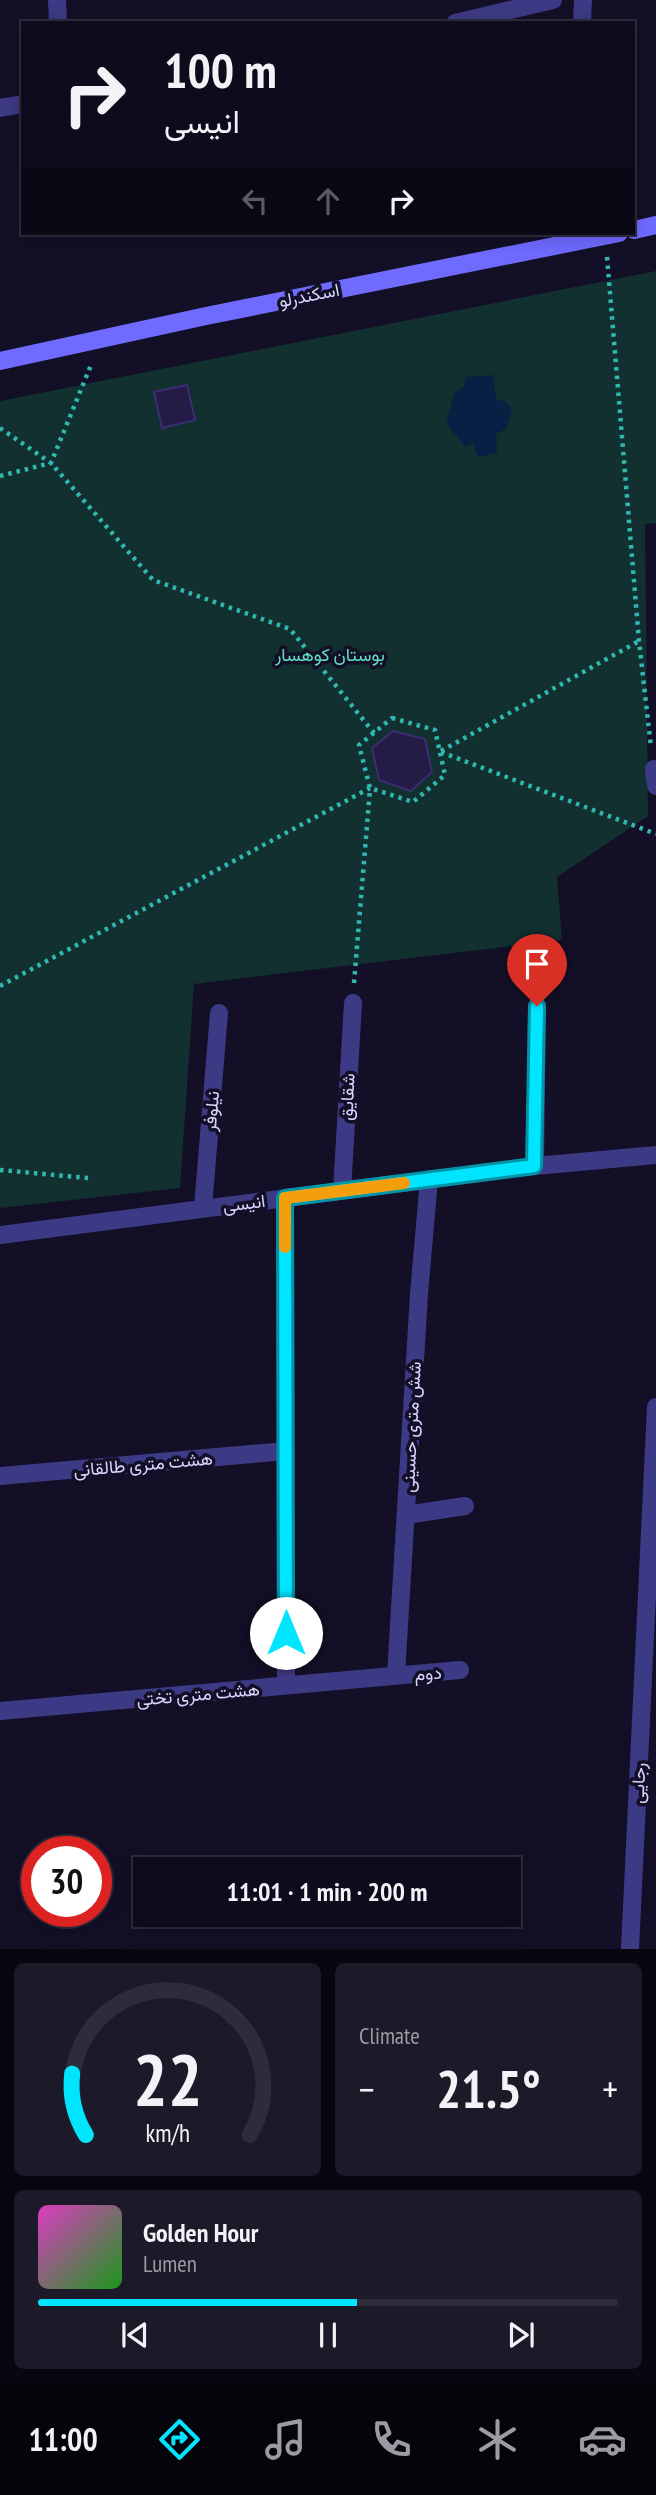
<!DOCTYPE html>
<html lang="en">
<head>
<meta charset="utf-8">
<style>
	body { margin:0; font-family:"PT Sans Narrow",Vazirmatn,sans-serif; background:#1c1929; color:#f1f3f6; height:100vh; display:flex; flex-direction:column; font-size:26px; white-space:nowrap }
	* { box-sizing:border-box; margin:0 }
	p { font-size:23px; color:#9b9ba3 }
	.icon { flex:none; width:38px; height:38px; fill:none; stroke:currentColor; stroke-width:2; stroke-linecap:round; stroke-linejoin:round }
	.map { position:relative; height:1949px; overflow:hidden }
	.side { display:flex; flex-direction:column; gap:14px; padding:14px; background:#08060f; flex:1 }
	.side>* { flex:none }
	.guide { position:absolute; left:21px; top:21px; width:614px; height:214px; border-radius:0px; box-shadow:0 4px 18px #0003,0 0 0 2px #2e2b3b; background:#0e0b1c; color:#f1f3f6; overflow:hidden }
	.speed { position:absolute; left:21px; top:1836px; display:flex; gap:14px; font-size:35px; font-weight:700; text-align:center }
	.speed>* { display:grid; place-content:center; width:91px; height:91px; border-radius:50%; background:#0e0b1c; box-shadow:0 4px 18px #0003,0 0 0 2px #2e2b3b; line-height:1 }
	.speed .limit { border:10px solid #d22; background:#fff; color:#111 }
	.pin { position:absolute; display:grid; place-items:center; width:60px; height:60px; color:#fff; margin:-72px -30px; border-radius:50% 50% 50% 0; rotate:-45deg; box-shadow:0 0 7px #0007 }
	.pin .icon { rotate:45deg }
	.me { position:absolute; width:77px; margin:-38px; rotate:0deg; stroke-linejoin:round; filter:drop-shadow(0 0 5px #0008) }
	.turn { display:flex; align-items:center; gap:24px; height:147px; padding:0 28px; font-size:32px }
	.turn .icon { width:91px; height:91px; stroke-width:2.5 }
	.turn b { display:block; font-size:49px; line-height:60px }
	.lanes { display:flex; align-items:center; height:66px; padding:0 28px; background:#0003; justify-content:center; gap:35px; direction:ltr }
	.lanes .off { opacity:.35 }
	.big { font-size:52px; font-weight:700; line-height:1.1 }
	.side .tile { flex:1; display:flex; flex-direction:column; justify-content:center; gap:10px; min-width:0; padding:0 24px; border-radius:10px; background:#1c1929 }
	.side .dial { align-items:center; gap:0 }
	.dial svg { height:182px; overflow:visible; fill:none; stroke:#2e2b3b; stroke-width:7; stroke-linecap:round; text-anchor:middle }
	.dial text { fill:#f1f3f6; stroke:none }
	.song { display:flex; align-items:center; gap:21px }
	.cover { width:84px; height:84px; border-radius:10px; background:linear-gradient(135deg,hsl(310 70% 55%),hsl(120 70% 35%)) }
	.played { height:7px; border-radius:4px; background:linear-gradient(90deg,#00e5ff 55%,#2e2b3b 55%) }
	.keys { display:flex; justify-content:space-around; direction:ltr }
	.heat { display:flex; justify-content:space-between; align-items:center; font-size:38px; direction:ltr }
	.side .tiles { flex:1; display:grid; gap:14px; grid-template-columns:1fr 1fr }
	.tile:last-child { grid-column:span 2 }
	.trip { position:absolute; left:133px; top:1857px; width:388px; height:70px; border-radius:0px; background:#0e0b1c; box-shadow:0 4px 18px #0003,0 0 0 2px #2e2b3b; font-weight:700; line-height:70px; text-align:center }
	.tabs { display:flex; height:112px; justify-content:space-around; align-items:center; background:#06040b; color:#9b9ba3 }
	.tabs .icon { width:49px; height:49px }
	.tabs .current { color:#00e5ff }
	.tabs b { font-size:32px; color:#f1f3f6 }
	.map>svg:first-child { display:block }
	.green { fill:#12302f }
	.water { fill:#0a1f44 }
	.building { fill:#241b47; stroke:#3b2d73; stroke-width:2 }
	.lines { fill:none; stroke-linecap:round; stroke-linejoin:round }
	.path { stroke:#2fb8b0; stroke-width:4.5; stroke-dasharray:3.5 5; stroke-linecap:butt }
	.street { stroke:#3d3a85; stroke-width:18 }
	.secondary { stroke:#6f6bff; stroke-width:18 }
	.route-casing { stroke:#0095a6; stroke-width:18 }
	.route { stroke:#00e5ff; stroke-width:12 }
	.slow { stroke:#f59e0b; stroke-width:12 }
	.labels { text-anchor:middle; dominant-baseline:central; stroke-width:7; stroke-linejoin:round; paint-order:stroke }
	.street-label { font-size:18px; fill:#d9d4ff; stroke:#130f26 }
	.park-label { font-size:18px; fill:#5fe0c0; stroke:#130f26 }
</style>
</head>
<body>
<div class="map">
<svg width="656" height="1949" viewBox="0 0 656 1949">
	<rect width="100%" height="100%" fill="#130f26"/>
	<path class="green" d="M656,271V523L645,524L648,816L557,877L562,940L194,984L180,1188L0,1208V401Z"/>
	<path class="water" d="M493,375L496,399L508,403L512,411L506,429L496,434L497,453L478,457L473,444L465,447L446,423L455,392L464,387L466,377Z"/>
	<path class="building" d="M187,385L195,420L162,428L154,392Z
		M393,731L425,739L432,772L411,791L379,780L372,748Z"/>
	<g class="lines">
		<path class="path" d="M607,257L639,641L651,747
			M0,428L51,463L153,580L290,629L374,733
			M0,476L51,463L91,365
			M392,718L435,730L445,775L413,802L370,788L359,745Z
			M441,751L639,641
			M441,752L656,834
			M354,983L370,789
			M0,986L370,788
			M0,1170L88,1178"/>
		<path class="street" d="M57,0L58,23
			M455,23L553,0
			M582,23L583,0
			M0,108L23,104
			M654,769L656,786
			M535,1166L537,1006
			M342,1191L353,1003
			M285,1198L286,1685
			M203,1208L219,1013
			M0,1235L535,1166L656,1155
			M0,1476L286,1451
			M406,1515L465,1506
			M396,1675L419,1294L429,1179
			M0,1711L460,1670
			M630,1949L656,1407"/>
		<path class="secondary" d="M634,230L656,225
			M0,361L206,316L619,233"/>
	</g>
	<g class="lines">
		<defs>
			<path id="route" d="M286,1633L285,1198L534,1166L537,1006"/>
		</defs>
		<use href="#route" class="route-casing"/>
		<use href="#route" class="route"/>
		<path class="slow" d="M285,1247V1198L404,1183"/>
	</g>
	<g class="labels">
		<g class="street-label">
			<text transform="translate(309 295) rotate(-11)">اسکندرلو</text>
			<text transform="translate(347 1097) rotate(-87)">شقایق</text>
			<text transform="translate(211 1111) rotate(-85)">نیلوفر</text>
			<text transform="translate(244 1203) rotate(-7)">انیسی</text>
			<text transform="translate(411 1427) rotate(-87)">شش متری حسینی</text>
			<text transform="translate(143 1464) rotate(-5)">هشت متری طالقانی</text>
			<text transform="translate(428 1673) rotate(-4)">دوم</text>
			<text transform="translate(198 1694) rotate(-5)">هشت متری تختی</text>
			<text transform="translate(638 1783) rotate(-87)">رجایی</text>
		</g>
		<g class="park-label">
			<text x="330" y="654">بوستان کوهسار</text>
		</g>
	</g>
</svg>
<div class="speed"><div class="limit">30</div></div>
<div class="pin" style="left:537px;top:1006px;background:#d93025"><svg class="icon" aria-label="arrive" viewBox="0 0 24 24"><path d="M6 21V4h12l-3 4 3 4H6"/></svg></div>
<svg class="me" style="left:286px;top:1633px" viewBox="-20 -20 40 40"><circle r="19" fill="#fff"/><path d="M0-13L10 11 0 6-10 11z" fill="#00e5ff"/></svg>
<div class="trip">11:01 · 1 min · 200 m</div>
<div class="guide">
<div class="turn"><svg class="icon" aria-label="right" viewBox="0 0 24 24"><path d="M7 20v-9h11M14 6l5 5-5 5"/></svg><div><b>100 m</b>انیسی</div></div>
<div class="lanes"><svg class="icon off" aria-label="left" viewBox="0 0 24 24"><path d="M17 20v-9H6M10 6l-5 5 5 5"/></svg><svg class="icon off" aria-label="ahead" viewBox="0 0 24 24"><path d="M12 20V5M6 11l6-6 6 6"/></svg><svg class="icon" aria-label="right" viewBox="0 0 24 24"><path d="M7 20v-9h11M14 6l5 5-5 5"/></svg></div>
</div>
</div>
<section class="side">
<div class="tiles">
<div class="tile dial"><svg viewBox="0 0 100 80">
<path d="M14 69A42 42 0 1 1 86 69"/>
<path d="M14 69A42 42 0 0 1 8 42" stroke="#00e5ff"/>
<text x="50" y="56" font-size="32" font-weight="700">22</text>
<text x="50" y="72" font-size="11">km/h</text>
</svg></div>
<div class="tile"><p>Climate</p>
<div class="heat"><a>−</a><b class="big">21.5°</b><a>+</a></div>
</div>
<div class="tile">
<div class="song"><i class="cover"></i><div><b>Golden Hour</b><p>Lumen</p></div></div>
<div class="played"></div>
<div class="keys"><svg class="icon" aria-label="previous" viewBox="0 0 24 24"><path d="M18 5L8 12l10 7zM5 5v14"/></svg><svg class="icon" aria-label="pause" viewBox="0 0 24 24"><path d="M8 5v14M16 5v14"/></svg><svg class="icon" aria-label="next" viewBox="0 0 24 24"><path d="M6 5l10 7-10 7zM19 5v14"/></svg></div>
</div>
</div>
</section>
<nav class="tabs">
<b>11:00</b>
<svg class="icon current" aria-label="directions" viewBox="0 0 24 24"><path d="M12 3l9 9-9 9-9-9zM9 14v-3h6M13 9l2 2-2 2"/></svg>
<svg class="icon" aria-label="music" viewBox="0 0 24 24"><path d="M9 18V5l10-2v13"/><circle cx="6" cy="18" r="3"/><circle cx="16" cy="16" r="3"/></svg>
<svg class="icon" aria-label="phone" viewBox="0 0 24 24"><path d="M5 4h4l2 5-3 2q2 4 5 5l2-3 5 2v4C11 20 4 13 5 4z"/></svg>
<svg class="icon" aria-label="climate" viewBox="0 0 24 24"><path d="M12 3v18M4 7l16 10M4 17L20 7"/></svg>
<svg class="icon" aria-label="car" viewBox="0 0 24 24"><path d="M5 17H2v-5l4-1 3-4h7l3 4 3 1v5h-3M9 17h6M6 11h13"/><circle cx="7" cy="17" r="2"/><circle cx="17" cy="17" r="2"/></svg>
</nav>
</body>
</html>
